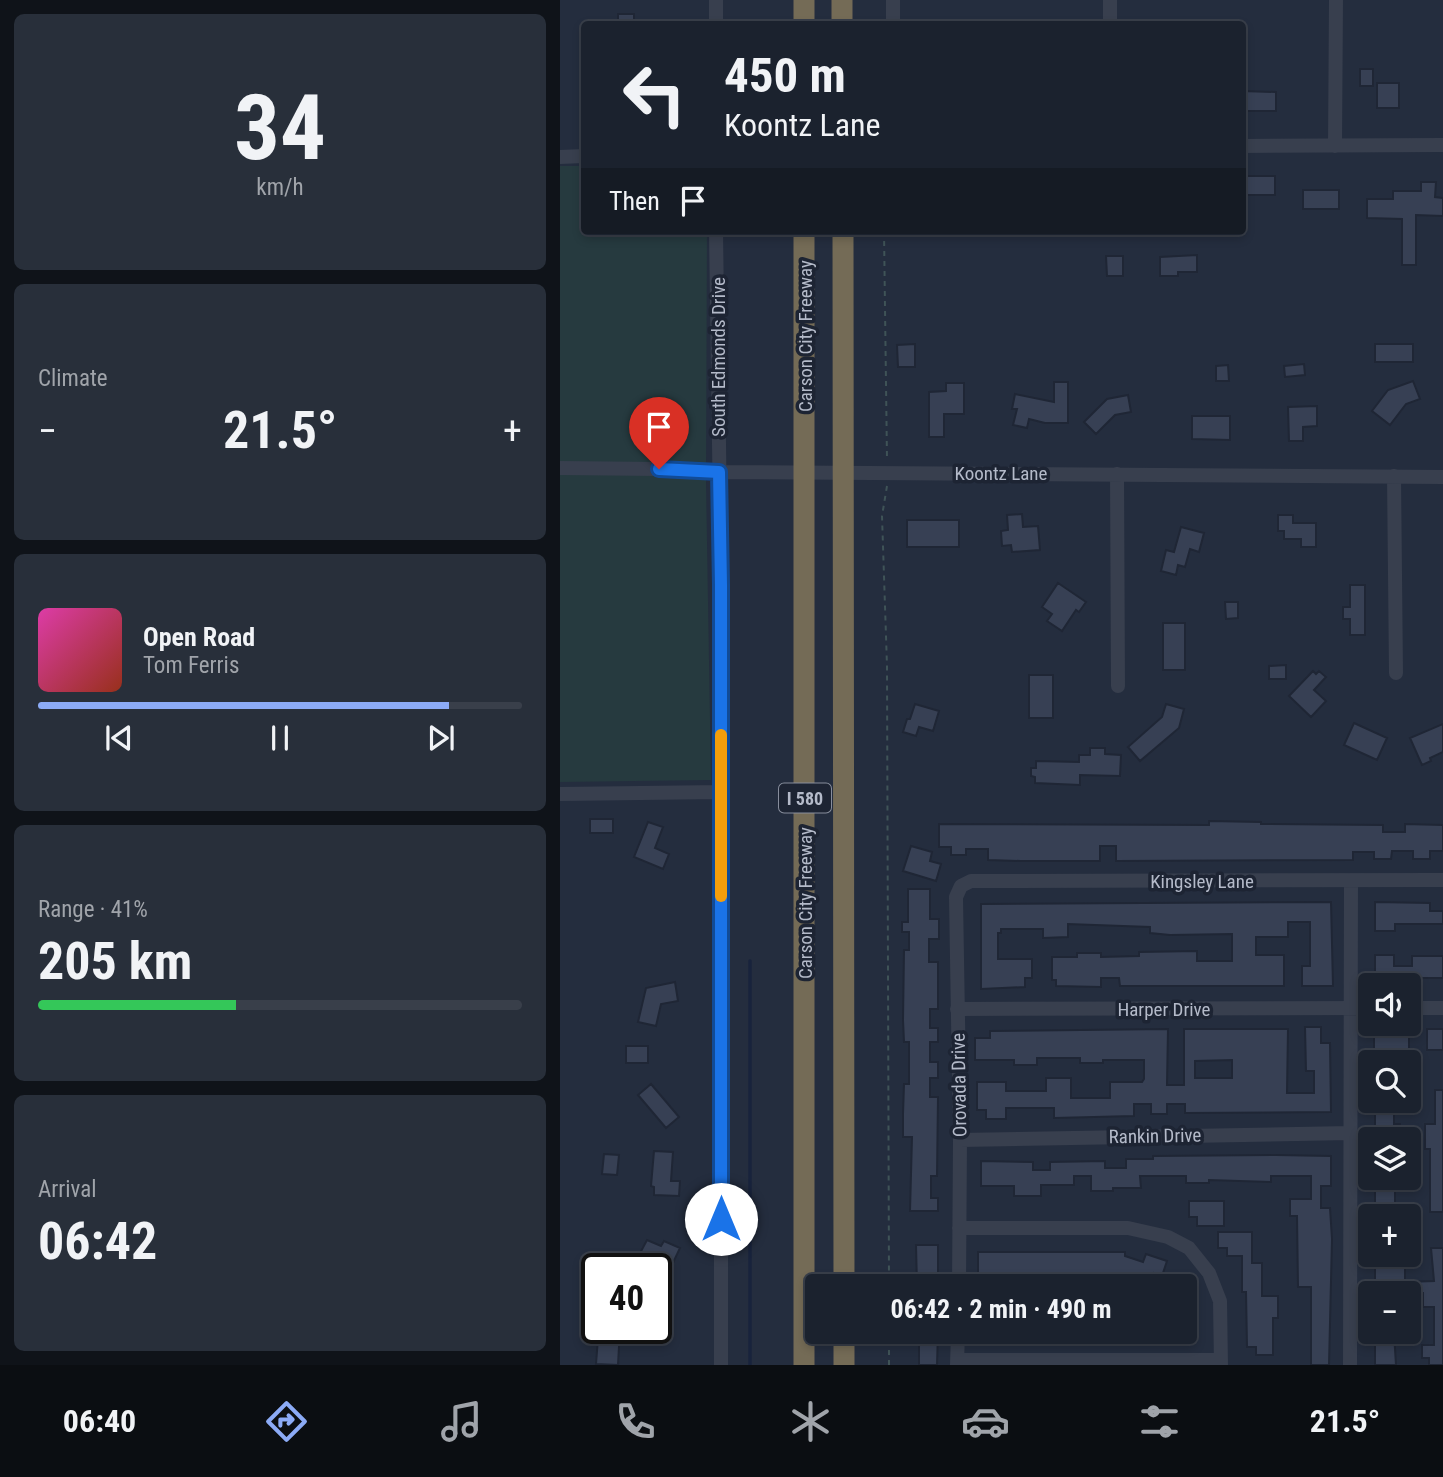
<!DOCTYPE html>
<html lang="en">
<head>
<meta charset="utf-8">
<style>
	body { margin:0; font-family:"Roboto Condensed",sans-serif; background:#282f3a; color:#f1f3f6; height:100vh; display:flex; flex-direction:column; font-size:26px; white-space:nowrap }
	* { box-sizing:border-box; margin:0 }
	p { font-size:23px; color:#a0a4aa }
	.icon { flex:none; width:38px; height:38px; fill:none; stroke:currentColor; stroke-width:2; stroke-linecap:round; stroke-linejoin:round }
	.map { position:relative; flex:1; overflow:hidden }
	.panel { display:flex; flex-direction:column; gap:14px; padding:14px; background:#0f1319; width:560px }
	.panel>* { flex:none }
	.guide { position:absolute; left:21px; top:21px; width:665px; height:214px; border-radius:7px; box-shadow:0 4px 10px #0003,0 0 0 2px #393f4a; background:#1b222e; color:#f1f3f6; overflow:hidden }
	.buttons { position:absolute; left:798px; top:973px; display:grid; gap:14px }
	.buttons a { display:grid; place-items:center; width:63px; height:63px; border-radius:7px; background:#1b222e; box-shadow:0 4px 10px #0003,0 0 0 2px #393f4a; font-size:35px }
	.speed { position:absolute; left:21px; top:1253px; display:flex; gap:14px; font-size:35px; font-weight:700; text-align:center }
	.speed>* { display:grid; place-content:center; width:91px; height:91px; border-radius:50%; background:#1b222e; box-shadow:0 4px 10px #0003,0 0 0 2px #393f4a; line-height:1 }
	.speed .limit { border:4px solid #111; border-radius:10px; background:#fff; color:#111 }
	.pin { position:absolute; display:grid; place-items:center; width:60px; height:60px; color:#fff; margin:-72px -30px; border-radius:50% 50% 50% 0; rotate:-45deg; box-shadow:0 0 7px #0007 }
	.pin .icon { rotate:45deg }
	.me { position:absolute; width:77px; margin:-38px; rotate:0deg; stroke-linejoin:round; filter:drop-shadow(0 0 5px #0008) }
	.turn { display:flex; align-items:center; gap:24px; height:147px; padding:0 28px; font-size:32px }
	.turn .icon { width:91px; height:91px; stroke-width:2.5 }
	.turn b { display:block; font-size:49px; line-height:60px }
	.then { display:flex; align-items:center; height:66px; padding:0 28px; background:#0003; gap:14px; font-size:26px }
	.big { font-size:52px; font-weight:700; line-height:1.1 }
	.panel .widget { flex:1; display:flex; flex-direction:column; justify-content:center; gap:10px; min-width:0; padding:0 24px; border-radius:10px; background:#282f3a }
	.panel .dial { align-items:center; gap:0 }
	.dial b { font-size:91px; line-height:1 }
	.song { display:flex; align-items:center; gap:21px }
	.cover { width:84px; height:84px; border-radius:10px; background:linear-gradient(135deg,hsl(320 70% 55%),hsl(10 70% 35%)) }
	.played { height:7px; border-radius:4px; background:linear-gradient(90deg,#8cabf6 85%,#393f4a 85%) }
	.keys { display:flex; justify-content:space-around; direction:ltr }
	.heat { display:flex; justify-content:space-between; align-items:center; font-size:38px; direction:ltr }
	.charge { height:10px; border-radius:5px; background:linear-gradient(90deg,#34c759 41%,#393f4a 0) }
	.trip { position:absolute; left:245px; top:1274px; width:392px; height:70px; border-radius:7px; background:#1b222e; box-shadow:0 4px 10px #0003,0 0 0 2px #393f4a; font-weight:700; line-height:70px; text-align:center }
	.menu { display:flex; height:112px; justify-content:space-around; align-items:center; background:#0b0e12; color:#a0a4aa }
	.menu .icon { width:49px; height:49px }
	.menu .current { color:#8cabf6 }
	.menu b { font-size:32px; color:#f1f3f6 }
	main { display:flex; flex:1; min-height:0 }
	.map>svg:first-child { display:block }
	.green { fill:#263a3f }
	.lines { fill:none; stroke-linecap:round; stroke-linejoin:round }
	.stream { stroke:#18233c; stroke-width:3.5 }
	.building { fill:#374054; stroke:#1f2635; stroke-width:2; fill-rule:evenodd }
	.path { stroke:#3f5357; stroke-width:2; stroke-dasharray:5 5; stroke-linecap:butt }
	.minor { stroke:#383f4e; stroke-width:14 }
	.highway { stroke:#746b56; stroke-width:21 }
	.route-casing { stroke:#114b97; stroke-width:18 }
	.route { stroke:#1a73e8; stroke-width:12 }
	.slow { stroke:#f59e0b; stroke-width:12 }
	.labels { text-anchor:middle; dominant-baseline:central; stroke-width:7; stroke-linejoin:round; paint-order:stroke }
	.shield { fill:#1d2433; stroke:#878d9c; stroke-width:2 }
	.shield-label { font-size:18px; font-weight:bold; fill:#b4bac9 }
	.street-label { font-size:19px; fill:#b4bac9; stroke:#1d2433 }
</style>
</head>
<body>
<main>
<section class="panel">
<div class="widget dial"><b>34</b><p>km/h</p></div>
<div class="widget"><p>Climate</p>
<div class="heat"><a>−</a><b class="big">21.5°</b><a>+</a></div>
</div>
<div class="widget">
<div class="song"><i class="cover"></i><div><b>Open Road</b><p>Tom Ferris</p></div></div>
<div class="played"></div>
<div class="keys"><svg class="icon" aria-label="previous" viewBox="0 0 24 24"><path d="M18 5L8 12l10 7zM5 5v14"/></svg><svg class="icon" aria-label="pause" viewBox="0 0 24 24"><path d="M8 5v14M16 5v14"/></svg><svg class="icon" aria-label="next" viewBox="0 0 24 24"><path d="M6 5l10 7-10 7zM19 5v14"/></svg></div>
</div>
<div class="widget"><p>Range · 41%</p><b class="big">205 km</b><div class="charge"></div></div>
<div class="widget"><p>Arrival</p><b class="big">06:42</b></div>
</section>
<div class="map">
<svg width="883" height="1365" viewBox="0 0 883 1365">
	<rect width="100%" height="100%" fill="#242d3e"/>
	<path class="green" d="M0,166H24V231H147L146,482L151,780L0,782Z"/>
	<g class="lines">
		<path class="stream" d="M190,961V1365"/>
	</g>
	<path class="building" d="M58,14H74V24H58Z
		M800,69H813V86H800Z
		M817,83H839V108H817Z
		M682,91L716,92V111H682Z
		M682,176H715V195H682Z
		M861,182H876L875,197L883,198V216L856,215V265H842V219L807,218V199H833V191H861Z
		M743,190H779V209H743Z
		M637,255V272H618V276H600V257Z
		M546,256H563V276H547Z
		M355,344V367H338L337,345Z
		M815,344H853V362H815Z
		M744,364L745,375L725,377L724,366Z
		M668,365L669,381H656V366Z
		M853,381L860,399L846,404L830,425L812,411L828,390Z
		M494,382H508V423H485L469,419L467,428L453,425L457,409H452L455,394L494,402Z
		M386,383H404V414H384V437H369V392L386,391Z
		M568,395L571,412L555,415L536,434L524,422L547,399Z
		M757,406V426L743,427V441H729L728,407Z
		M632,416H670V440L632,439Z
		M462,514L463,527L478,526L480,550L452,552L451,545L442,546L441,531L448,530L447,515Z
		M718,515H733V523H756V547H741V539H724V531H718Z
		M347,520H399V547H347Z
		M621,527L644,533L639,552L630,549L625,567L618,565L616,575L601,571L606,550L614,552Z
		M498,583L526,602L519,612L516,610L502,631L487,621L492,614L482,607Z
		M790,585H805V635H790V619H783V607H790Z
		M665,602H678V618L666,619Z
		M603,623H625V670H603Z
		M726,665V679H709V666Z
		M753,671L756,674L759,671L766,677L754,690L766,701L751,717L729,696Z
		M469,675H493V718H469Z
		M355,704L379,711L373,731L359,727L356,736L343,732L347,719H350Z
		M606,704L624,709L619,728L580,761L568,747L602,717Z
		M794,723L827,738L817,760L784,745Z
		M883,724V752L870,758L871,761L862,765L850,738Z
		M530,748H545V754L561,755L560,776L520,775V785L475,783V777L471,776V768H476V761L519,762V755H530Z
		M30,819H53V833H30Z
		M649,821L701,822V824L823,825V832H845V824L883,825V851H870V859H853V851H832L831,859H814V852H793V860L556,861V846H540V861H461L428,860V849H406V855H391V847H379V824L649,825Z
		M88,822L103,827L95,848L109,854L103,869L74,857Z
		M351,846L372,852L370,861L381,864L376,881L343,871Z
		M348,889H370V919H379V939H369V962H378V1009H370V1028H378V1042H370V1062H378V1078H370V1097H378L377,1176H371V1198H378V1211H350L352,1137H343V1114L344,1084H349V1042H344L343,1020L344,950H349V932H342V922H348Z
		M771,902L773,986H742V966H750V922H728V937H696V955H724V986H560L559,978H541V987L496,986V980H492V957H517V953H541V957L579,956V952L637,951V961H672V934L610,935L590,933V927L508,924V937L483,938V929H441V933H438V959H472V978H465V987L421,989V904Z
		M815,902L870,903V911H883V924H835V931H815Z
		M815,955H834V966H852V956H883V978H860V985L815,984Z
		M115,982L118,1001L101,1004L96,1026L78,1022L86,988Z
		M745,1027H761V1043H770L771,1112L625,1113V1104H607V1114H591V1104H574V1116L494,1118V1108H446V1119H426V1110H417V1082H446V1091H486V1078H511V1098H550V1082H582L584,1079V1060H543V1063H520V1058H477V1065H454V1060H415V1038H430V1031L608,1029L607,1085H624V1029H728L727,1093H754V1071H746ZM672,1060V1078H635V1061Z
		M814,1029H849V1049H835V1062H814Z
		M867,1029H883V1050H867Z
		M66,1046H88V1063H66Z
		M91,1084L119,1117L106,1128L78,1095Z
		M875,1090H883V1212H870V1149H865V1124H875Z
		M815,1101H834V1124H840V1139H815Z
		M94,1151L113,1152L111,1181H120L119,1196L94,1195V1187L91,1186Z
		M44,1154L59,1155L57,1175L42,1174Z
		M716,1155L771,1156V1186H761V1208H770L772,1239L769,1365H751V1287H738L737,1216H730V1199H751V1176H711V1182L649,1180V1183H626V1176H580L581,1188H553V1191H531V1176H514V1185H481V1196H454V1186H421V1161L473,1162V1170H490V1162L545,1161V1168H566V1159H593V1156Z
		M815,1178H835V1203H844V1212H815Z
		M629,1201H664V1226H637V1217H629Z
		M658,1232H692V1263H702V1296H718V1318H713V1355H696V1347H687L686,1292H682V1256H667V1248H658Z
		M87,1240L101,1246L104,1241L120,1248L96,1299V1269H83L87,1259L79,1255Z
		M356,1245H378V1286H357Z
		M871,1248H883V1365H869V1358H862V1345H874V1307H863V1293H815V1259H823V1255H845V1282L874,1281Z
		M418,1252H565V1256L583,1262L586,1254L607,1261L602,1276L594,1273L590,1285L565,1276V1286H508V1275L418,1276Z
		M29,1265L37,1268V1289L22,1285Z
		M625,1293H638V1309H625Z
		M45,1328H60L58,1365L36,1364L38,1338H44Z
		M359,1332H378L377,1365H359Z
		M815,1332H834L836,1365H815Z"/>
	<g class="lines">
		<path class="path" d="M324,231L327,460
			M327,486L322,516L327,666L329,1286
			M329,1365V1332"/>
		<path class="minor" d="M550,0V24
			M156,24V0
			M333,24V0
			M682,146L883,145
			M775,146L776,0
			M0,157L24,156
			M156,231L161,585V1365
			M0,468L98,469L158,472L883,477
			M557,474L558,686
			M834,476L836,673
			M0,794L161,792
			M849,1008H883
			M397,1009L810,1008
			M400,1140L790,1133
			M399,1228H568L608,1237L629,1248L649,1273L660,1301L661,1365
			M399,1286L400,1140L396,897L401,886L411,881L883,880
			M397,1360H661
			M397,1365L398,1332
			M790,1365L791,882"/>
		<path class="highway" d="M244,0V24
			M282,0V24
			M283,231L284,1286
			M244,1365V231
			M284,1365V1332"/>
	</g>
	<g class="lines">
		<defs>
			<path id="route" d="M99,469L159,472L161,585V1219"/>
		</defs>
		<use href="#route" class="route-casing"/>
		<use href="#route" class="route"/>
		<path class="slow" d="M161,735V896"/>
	</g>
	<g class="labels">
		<rect class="shield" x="219" y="783.5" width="52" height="29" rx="5"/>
		<g class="shield-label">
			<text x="245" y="798">I 580</text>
		</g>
		<g class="street-label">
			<text transform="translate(245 336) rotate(-90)">Carson City Freeway</text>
			<text transform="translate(158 357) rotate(-90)">South Edmonds Drive</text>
			<text x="441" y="473">Koontz Lane</text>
			<text x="642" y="881">Kingsley Lane</text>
			<text transform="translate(245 903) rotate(-90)">Carson City Freeway</text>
			<text x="604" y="1009">Harper Drive</text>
			<text transform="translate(399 1085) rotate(-91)">Orovada Drive</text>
			<text transform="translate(595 1136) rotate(-1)">Rankin Drive</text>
		</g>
	</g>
</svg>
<div class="buttons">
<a><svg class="icon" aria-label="sound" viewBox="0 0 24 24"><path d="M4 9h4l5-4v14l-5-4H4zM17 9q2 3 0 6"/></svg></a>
<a><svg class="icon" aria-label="search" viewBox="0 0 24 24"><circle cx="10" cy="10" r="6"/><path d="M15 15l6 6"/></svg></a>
<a><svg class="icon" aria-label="layers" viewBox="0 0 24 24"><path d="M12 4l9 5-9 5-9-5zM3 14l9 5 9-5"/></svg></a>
<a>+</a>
<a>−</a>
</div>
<div class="speed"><div class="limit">40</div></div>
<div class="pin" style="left:99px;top:469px;background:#d93025"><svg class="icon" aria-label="arrive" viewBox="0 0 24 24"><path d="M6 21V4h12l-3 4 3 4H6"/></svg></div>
<svg class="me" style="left:161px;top:1219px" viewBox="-20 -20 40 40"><circle r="19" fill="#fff"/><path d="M0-13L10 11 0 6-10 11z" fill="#1a73e8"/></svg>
<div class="trip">06:42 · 2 min · 490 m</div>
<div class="guide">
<div class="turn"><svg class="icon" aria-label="left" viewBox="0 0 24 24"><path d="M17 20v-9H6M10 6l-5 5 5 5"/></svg><div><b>450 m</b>Koontz Lane</div></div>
<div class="then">Then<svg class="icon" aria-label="arrive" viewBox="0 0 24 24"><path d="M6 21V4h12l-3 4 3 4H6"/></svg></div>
</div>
</div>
</main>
<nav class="menu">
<b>06:40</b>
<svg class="icon current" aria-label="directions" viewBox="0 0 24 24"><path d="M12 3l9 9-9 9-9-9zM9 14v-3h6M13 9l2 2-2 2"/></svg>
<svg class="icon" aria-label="music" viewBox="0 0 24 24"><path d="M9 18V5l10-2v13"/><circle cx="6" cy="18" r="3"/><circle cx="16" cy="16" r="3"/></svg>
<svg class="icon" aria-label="phone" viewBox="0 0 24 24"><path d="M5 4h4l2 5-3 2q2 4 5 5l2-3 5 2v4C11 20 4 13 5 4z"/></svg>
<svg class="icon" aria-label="climate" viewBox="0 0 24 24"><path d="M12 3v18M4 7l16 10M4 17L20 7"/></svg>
<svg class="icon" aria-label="car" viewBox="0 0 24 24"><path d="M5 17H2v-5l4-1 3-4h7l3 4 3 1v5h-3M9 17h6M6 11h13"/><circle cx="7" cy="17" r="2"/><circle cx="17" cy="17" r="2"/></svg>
<svg class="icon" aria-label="filters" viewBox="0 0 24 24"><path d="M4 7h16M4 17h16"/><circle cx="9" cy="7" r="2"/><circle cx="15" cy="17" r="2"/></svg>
<b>21.5°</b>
</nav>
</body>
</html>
